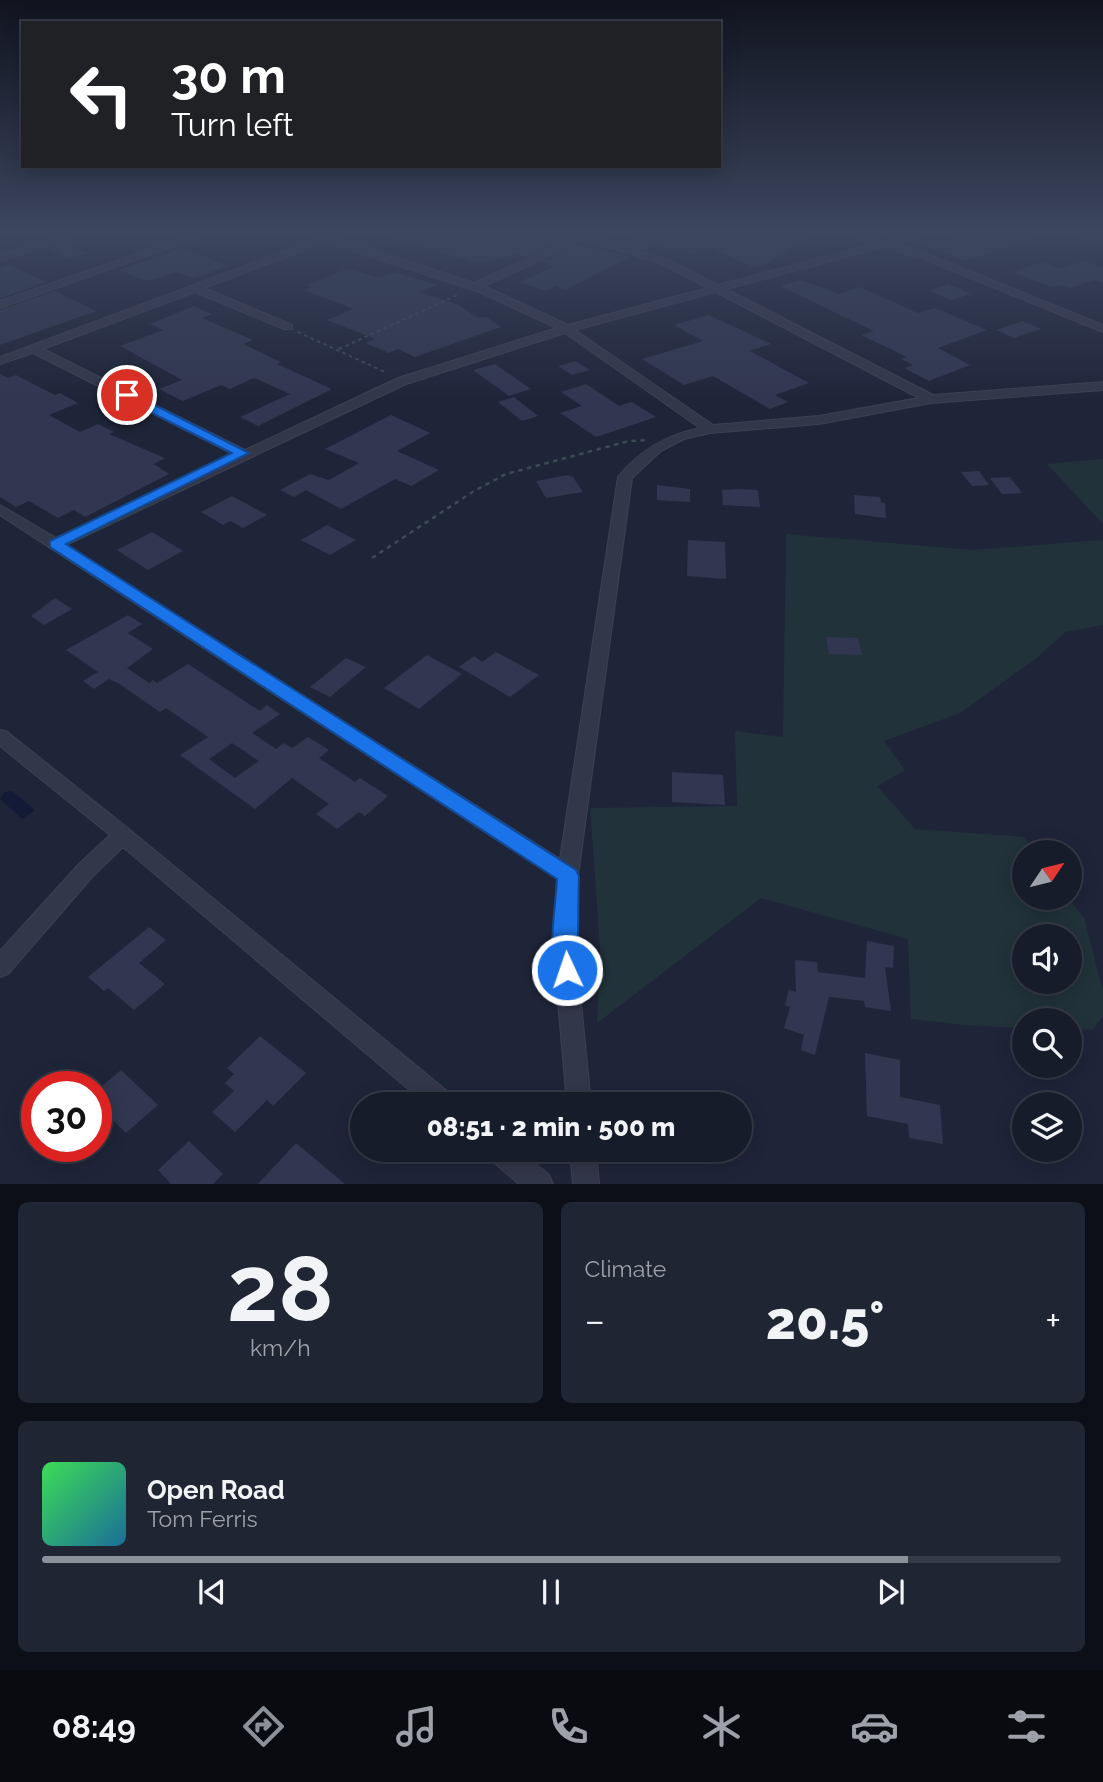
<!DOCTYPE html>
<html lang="en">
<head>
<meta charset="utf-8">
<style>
	body { margin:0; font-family:Raleway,sans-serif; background:#202533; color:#f1f3f6; height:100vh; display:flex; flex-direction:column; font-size:26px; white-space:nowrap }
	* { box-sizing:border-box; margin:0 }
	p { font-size:23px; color:#9ea1a9 }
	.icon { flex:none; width:38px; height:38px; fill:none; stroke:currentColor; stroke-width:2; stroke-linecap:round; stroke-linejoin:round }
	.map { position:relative; height:1184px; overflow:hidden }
	.side { display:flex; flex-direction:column; gap:18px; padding:18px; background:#0d0f18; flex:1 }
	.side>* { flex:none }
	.guide { position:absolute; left:21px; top:21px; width:700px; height:147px; border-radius:0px; box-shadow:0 4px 18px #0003,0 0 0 2px #363a47; background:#202124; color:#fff; overflow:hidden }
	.needle { width:46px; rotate:55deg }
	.tools { position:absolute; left:1012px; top:840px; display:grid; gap:14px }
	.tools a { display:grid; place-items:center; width:70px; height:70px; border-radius:50%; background:#171c2b; box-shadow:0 4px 18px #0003,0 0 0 2px #363a47; font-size:35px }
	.speed { position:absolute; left:21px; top:1071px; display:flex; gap:14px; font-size:35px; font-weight:700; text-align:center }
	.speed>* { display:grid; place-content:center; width:91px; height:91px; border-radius:50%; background:#171c2b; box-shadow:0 4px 18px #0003,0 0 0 2px #363a47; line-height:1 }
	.speed .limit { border:10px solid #d22; background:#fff; color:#111 }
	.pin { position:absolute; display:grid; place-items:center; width:60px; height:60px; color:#fff; margin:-30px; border:4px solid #fff; border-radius:50%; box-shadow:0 2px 7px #0007 }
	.me { position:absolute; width:77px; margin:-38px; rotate:357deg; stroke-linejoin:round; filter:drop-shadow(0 0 5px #0008) }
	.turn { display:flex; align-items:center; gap:24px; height:147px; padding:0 35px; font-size:32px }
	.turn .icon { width:91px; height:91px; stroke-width:2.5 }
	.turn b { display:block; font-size:49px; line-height:60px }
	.big { font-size:52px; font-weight:800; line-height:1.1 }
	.side .tile { flex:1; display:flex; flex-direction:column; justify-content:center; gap:10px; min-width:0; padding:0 24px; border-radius:10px; background:#202533 }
	.side .dial { align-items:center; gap:0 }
	.dial b { font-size:91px; line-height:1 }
	.song { display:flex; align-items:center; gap:21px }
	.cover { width:84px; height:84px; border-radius:10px; background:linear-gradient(135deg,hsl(130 70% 55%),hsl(200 70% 35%)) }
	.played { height:7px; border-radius:4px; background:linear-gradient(90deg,#8c9099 85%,#363a47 85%) }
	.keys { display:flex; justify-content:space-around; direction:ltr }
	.heat { display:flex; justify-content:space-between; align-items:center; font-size:38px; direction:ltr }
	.side .tiles { flex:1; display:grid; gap:18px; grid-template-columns:1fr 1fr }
	.tile:last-child { grid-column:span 2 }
	.trip { position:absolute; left:350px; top:1092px; width:402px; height:70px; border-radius:35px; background:#171c2b; box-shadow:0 4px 18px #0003,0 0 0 2px #363a47; font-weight:800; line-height:70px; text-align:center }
	.dock { display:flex; height:112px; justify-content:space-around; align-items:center; background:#090b11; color:#9ea1a9 }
	.dock .icon { width:49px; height:49px }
	.dock .active { color:#8c9099 }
	.dock b { font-size:32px; color:#f1f3f6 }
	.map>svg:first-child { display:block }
	.green { fill:#21323a; fill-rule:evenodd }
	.water { fill:#121a37 }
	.building { fill:#313750; fill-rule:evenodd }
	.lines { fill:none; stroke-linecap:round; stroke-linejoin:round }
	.minor-casing { stroke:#3c4153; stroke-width:2 }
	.tertiary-casing { stroke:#3c4153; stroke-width:3 }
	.path-far1 { stroke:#3a4b53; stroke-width:2; stroke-dasharray:3.5 3.5; stroke-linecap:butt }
	.path { stroke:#3a4b53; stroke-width:2.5; stroke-dasharray:4.5 4.5; stroke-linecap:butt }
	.minor { fill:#33374a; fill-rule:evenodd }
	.tertiary { fill:#33374a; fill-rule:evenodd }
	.route { fill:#1a73e8; stroke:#114b97; stroke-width:2 }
</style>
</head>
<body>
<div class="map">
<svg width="1103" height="1184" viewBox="0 0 1103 1184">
	<rect width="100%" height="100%" fill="#1f2539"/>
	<path class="green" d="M1103,459V524L1047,464Z
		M786,534L973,550L1103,540V625L1065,632L1038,657L960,713L884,741L905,770L877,786L915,829L1024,837L1035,852H1024V898H1069L1084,918L1103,991V1016L1093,1030L1069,1029V1020H1024V1028L965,1025L911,1019L908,939L761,898L597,1023L600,947L590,808L737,806L735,731L783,737ZM1024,936H1069V982H1024Z"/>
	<path class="water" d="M12,791L15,793L35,810L22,819L0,799L4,792Z"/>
	<path class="building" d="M389,234H549L564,239L525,257L516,254L480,264L388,237Z
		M635,234L720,238L728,234H792L808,239L770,262L753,267L708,247L693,255L657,245L645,250L626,244L636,239Z
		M969,234H1032L1033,237L1006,246L1011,248L964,261L928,247Z
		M62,243L88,253L69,259L46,249Z
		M578,245L631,257L565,290L556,286L546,291L520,282L554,266L542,262Z
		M182,248L228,266L194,278L175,272L147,281L119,270Z
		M1083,261L1103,268V283L1094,280L1070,288L1060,285L1052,287L1013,272L1043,262L1060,269Z
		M9,265L13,267L46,282L0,298V268Z
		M347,269L380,278L394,272L436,285L420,292L459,305L478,318L486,317L501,327L415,357L398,349L389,353L365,343L375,339L327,320L354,309L304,290L311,287L307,285Z
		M801,280L839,294L860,287L918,313L935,308L987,330L938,348L970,365L929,381L904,368L913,365L901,359L907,357L861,335L874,331L780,286Z
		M948,284L971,294L951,300L929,291Z
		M55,291L96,311L0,345V310Z
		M194,306L212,314L202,318L253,340L243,344L281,362L277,364L332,389L258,426L240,417L290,394L254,378L230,389L221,385L183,401L159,389L182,380L120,346L163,330L150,324Z
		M709,315L771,344L750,351L809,383L775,395L788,402L770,409L713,376L684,385L642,359L703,341L674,325Z
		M1022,321L1041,329L1014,338L996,330Z
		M575,361L590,370L572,375L558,366Z
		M495,364L531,389L509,396L473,370Z
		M0,374L8,378L16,375L55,395L60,393L78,403L49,415L80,432L98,424L114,432L109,434L165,458L154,464L169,474L85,517L74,510L58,518L29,501L16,507L0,497Z
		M586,384L619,406L632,402L656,417L596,437L560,413L582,406L561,392Z
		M514,397L538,416L522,421L498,402Z
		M391,415L430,433L397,451L439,470L411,486L395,479L341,509L306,490L294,497L280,490L310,474L329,480L359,463L325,449Z
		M979,471L989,485L972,486L961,472Z
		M568,475L573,477L583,492L546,498L536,481Z
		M1010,477L1022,493L1002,494L990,478Z
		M657,485L690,489V502L657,500Z
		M738,489L758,490L760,507L723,505L722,490Z
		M854,495L880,497L881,502L885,503L886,518L855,514Z
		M232,496L267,515L243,528L230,521L223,525L201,512Z
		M327,525L356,540L330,555L301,540Z
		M152,532L183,551L148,570L117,550Z
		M688,540L725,542L726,579L687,576Z
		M55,598L72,609L44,625L31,616Z
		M128,615L142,624L128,633L153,649L127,668L149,683L153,680L157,683L188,664L260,711L267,705L280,714L252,733L276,749L284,743L292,748L308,737L329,750L319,758L355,782L360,778L388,796L365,816L359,812L337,829L316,814L329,804L292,778L255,809L180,755L208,737L166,708L160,712L118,683L109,679L94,689L83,681L98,672L66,650ZM232,743L259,761L235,778L209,759Z
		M826,637L858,638L862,655L829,654Z
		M496,652L539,675L510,697L459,667L474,656L482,662Z
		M427,655L462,674L419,709L384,688Z
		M346,658L366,667L330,697L310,687Z
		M672,772L723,775L725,805L672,802Z
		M149,927L166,940L139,963L165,984L134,1010L108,988L104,991L88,977Z
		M867,941L894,946L893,968L885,967L891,1011L865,1007L864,1001L829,997L815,1055L801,1050L804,1035L784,1028L790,1007L785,1005L789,990L796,992L795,960L817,962L818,972L865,978Z
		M260,1036L306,1073L273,1106L267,1100L235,1132L212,1112L234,1091L225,1083L234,1074L227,1068Z
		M865,1053L900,1060V1097L940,1105L943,1144L909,1138L908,1124L867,1116Z
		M121,1070L158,1105L126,1133L96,1103V1091Z
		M189,1141L223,1174L213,1184H171L158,1170Z
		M296,1143L345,1184H258Z"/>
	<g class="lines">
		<defs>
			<path id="minor" d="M67,234H82L0,261V255Z
				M195,234H209L0,308V301Z
				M307,234L332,236L474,283L575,237L570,234H592V236L668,260L718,285L874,244L847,234C860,234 877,242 887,241C901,240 913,234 927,234L895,244L930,255L1103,325V332L924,259L884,247L726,289L933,395L1103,382V390L931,403L819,424L710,433L684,439L661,451L632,478L578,875L575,943L591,1104H567L553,943L557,879L0,515V505L56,538L235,455L33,353L0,364V357L317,239ZM584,240L662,264L708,288L568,325L484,286ZM326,242L479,292L557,328L398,378L245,450L43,349L195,292L284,329H292V325L204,288ZM716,292L919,398L819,416L713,425L575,330ZM565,333L700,428C666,435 640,450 618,477L560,859L66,545L406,384Z
				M0,730L6,731L130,830L453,1096L456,1104H426L123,847L93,876L8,974L0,977V951L79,864L110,835L0,746Z
				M486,1150H519L549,1175L553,1184H519L490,1159Z
				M570,1150H596L599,1184H573Z"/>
			<path id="tertiary" d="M1081,234L1103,236V243L1082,236Z"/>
		</defs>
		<use href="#minor" class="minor-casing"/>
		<use href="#tertiary" class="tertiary-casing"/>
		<path class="path-far1" d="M298,332L387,373
			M339,349L460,294"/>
		<path class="path" d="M372,558L474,491L506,474L629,441L648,440"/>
		<use href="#minor" class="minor"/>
		<use href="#tertiary" class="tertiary"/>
	</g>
	<linearGradient id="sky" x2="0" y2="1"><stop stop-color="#11141f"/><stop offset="0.58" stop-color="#3c465f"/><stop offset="1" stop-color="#3c465f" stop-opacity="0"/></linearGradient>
	<rect width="1103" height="400" fill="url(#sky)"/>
	<path class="route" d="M122,393H131L249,453L66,544L576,870L579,876C578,893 579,968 575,977L567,979L559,977C546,950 556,908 557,879L50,547V541L232,453L122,398Z"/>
</svg>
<div class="tools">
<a><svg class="needle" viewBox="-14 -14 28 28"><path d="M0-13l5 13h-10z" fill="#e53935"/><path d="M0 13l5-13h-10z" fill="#9ea1a9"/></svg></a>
<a><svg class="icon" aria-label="sound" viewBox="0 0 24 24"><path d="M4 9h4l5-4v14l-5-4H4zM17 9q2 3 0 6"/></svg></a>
<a><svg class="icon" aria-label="search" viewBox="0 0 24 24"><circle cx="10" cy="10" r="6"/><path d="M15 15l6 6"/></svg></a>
<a><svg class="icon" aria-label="layers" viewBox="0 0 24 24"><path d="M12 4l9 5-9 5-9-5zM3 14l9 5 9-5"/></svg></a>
</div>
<div class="speed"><div class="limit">30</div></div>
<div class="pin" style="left:127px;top:395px;background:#d93025"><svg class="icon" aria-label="arrive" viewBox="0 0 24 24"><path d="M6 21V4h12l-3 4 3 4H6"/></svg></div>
<svg class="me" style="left:567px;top:970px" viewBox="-20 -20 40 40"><circle r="17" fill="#1a73e8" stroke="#fff" stroke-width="3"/><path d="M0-11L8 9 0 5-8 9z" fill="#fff"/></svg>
<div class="trip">08:51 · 2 min · 500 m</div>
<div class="guide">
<div class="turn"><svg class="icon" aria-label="left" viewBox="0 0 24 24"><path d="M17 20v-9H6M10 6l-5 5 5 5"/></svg><div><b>30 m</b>Turn left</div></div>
</div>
</div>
<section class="side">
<div class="tiles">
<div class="tile dial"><b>28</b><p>km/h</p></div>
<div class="tile"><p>Climate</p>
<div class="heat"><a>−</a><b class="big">20.5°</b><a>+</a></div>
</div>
<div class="tile">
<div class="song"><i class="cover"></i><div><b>Open Road</b><p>Tom Ferris</p></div></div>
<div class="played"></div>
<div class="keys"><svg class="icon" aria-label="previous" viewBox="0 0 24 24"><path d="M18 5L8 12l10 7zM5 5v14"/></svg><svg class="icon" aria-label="pause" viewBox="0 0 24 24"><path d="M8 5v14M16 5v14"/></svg><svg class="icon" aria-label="next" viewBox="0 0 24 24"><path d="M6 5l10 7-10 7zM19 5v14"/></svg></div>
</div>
</div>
</section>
<nav class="dock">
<b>08:49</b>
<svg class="icon active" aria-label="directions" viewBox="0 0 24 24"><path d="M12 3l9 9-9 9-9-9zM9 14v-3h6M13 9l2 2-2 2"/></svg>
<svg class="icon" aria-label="music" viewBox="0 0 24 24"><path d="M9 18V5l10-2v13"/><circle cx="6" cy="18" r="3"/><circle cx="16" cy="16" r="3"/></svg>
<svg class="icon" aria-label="phone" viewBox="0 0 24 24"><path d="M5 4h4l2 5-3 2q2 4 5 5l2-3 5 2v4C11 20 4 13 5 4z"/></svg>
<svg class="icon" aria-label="climate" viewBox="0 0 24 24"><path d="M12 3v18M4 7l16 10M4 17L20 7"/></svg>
<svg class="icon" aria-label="car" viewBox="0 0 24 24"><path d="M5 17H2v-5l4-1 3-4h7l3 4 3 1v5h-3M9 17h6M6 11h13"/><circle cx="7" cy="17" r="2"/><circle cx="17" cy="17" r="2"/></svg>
<svg class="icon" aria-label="filters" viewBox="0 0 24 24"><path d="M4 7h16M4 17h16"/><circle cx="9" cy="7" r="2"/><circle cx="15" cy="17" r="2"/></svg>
</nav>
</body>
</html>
